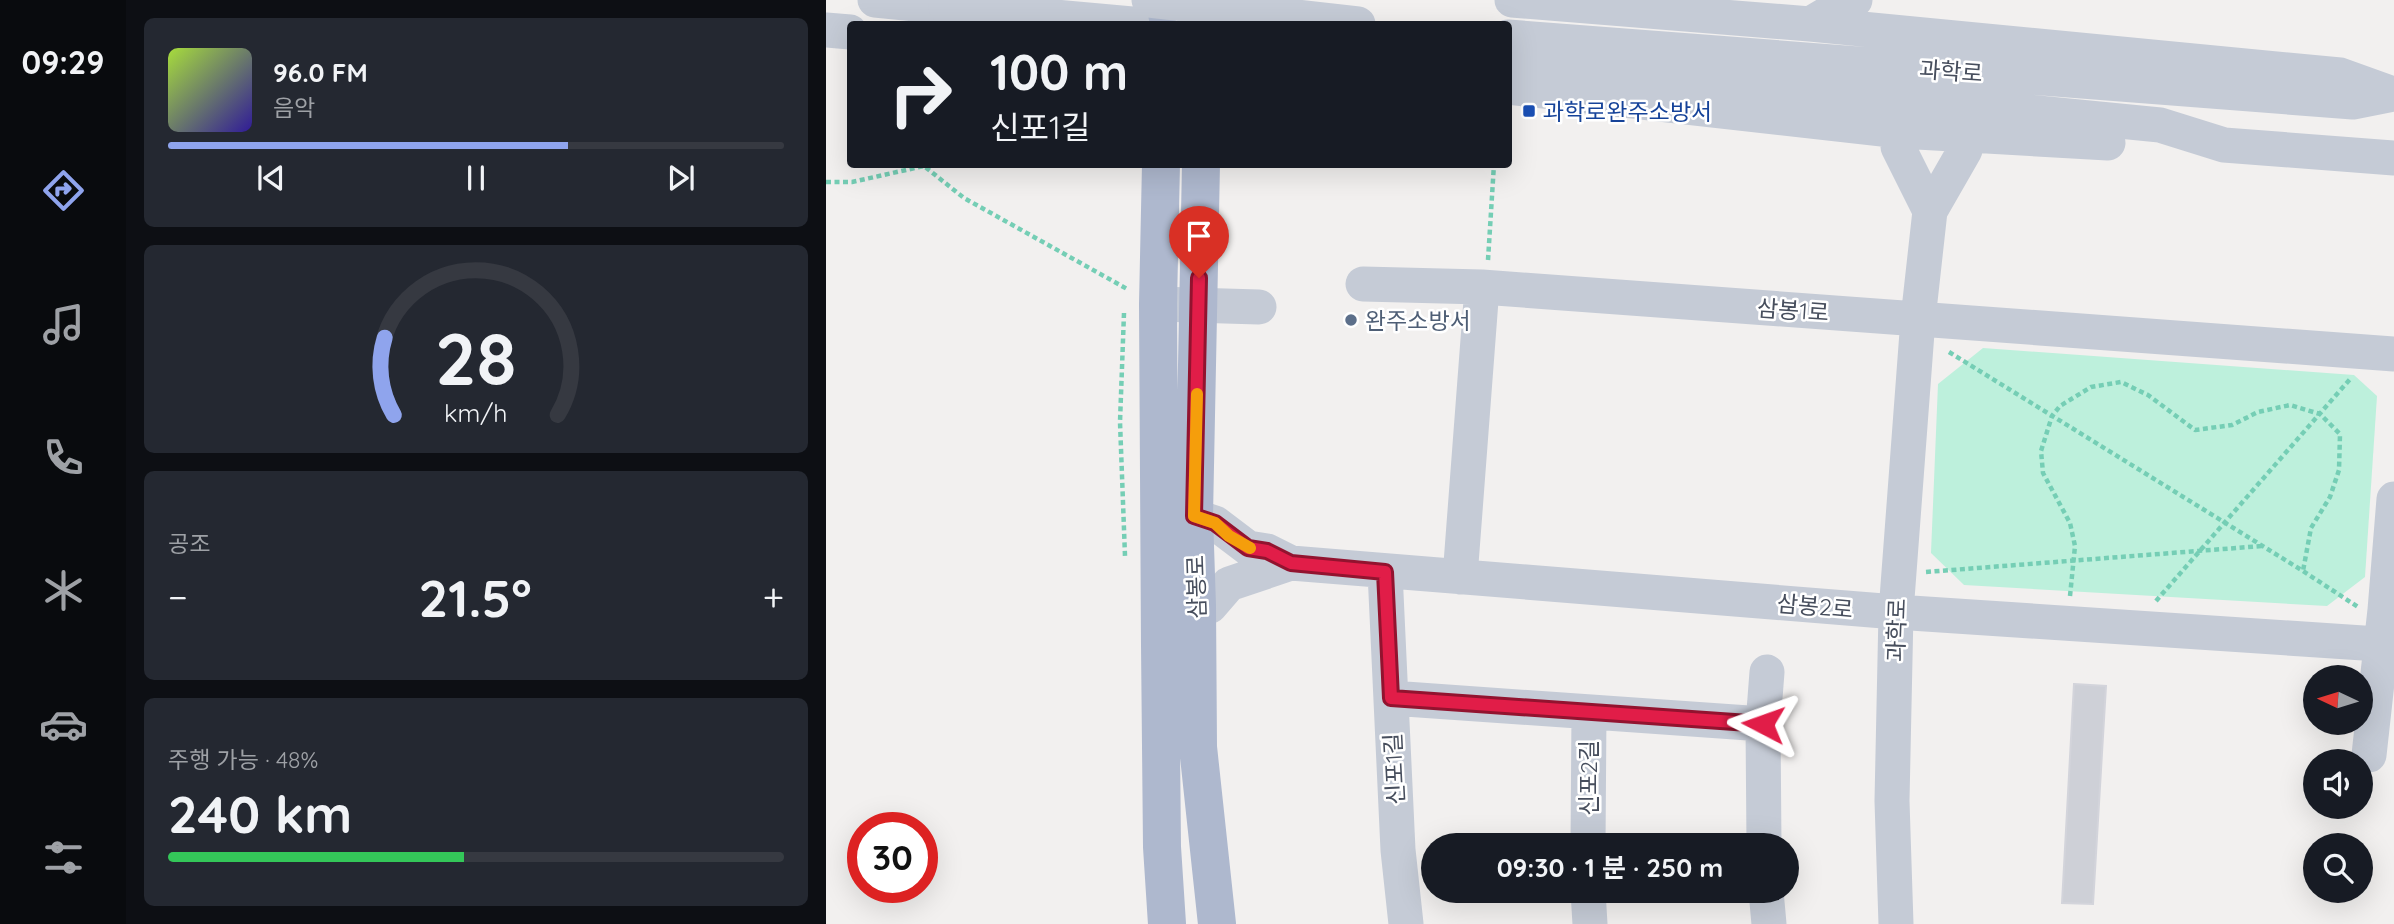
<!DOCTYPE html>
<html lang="ko">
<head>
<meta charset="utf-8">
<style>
	body { margin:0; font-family:Quicksand,"Noto Sans KR",sans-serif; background:#242831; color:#f1f3f6; height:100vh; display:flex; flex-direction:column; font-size:26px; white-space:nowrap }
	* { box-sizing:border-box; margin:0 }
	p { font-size:23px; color:#9ea1a6 }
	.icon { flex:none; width:38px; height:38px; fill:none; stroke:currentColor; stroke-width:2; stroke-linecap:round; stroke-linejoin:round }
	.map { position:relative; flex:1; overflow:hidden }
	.drawer { display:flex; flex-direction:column; gap:18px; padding:18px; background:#0d0f14; width:700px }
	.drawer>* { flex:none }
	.hud { position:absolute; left:21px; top:21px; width:665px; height:147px; border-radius:7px; box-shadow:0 7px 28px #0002; background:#171b24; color:#f1f3f6; overflow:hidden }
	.needle { width:46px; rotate:274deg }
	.fabs { position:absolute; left:1477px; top:665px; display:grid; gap:14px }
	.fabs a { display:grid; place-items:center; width:70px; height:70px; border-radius:50%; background:#171b24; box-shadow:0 7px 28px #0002; font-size:35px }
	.speed { position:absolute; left:21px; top:812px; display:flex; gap:14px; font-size:35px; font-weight:700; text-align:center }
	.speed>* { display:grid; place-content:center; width:91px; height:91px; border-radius:50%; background:#171b24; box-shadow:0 7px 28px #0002; line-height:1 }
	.speed .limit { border:10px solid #d22; background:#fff; color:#111 }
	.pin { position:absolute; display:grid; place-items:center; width:60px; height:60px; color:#fff; margin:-72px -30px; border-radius:50% 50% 50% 0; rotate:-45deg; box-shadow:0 0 7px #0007 }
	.pin .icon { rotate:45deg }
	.me { position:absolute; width:77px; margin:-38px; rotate:274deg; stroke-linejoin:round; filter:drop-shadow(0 0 5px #0008) }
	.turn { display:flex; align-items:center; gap:24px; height:147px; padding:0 28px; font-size:32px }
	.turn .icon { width:91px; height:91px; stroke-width:2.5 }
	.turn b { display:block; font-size:49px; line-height:60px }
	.big { font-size:52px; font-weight:700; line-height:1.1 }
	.drawer .tile { flex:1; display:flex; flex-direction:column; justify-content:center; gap:10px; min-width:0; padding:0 24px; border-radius:10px; background:#242831 }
	.drawer .dial { align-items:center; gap:0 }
	.dial svg { height:182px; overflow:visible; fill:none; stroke:#363941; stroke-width:7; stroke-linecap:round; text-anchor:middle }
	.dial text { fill:#f1f3f6; stroke:none }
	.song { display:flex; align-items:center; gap:21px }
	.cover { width:84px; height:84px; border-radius:10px; background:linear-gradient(135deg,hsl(80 70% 55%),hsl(250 70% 35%)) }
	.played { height:7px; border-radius:4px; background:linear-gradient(90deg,#8fa4ed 65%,#363941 65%) }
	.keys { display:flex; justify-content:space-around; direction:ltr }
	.heat { display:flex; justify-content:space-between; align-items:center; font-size:38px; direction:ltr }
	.charge { height:10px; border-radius:5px; background:linear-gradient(90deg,#34c759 48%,#363941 0) }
	.trip { position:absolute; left:595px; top:833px; width:378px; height:70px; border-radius:35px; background:#171b24; box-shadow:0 7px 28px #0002; font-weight:700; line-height:70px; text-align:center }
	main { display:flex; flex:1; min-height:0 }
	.tabs { display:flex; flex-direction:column; width:126px; justify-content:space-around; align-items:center; background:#090b0e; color:#9ea1a6 }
	.tabs .icon { width:49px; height:49px }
	.tabs .selected { color:#8fa4ed }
	.tabs b { font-size:32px; color:#f1f3f6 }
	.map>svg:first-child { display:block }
	.green { fill:#bdf0dc }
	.building { fill:#ced0d7; stroke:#d3d4db; stroke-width:2 }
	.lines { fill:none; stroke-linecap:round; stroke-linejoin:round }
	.path { stroke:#75ceb5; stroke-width:4.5; stroke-dasharray:5 3.5; stroke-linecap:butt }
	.minor { stroke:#c5cbd6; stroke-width:35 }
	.major { stroke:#aeb8ce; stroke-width:38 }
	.minor-bridge { stroke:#c5cbd6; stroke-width:35 }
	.route-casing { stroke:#92132f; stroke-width:18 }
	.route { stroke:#e11d48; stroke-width:12 }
	.slow { stroke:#f59e0b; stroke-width:12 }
	.transit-dot { fill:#1a4fb4; stroke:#fff; stroke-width:2.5 }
	.service-dot { fill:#5c6f8a; stroke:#fff; stroke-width:2.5 }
	.labels { text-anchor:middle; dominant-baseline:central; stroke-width:5; stroke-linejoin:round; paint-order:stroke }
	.street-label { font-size:23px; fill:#474e5d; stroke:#fff }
	.transit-label { font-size:23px; fill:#164399; stroke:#fff; text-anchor:start }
	.service-label { font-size:23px; fill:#4e5e75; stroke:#fff; text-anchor:start }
</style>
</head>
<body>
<main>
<nav class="tabs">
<b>09:29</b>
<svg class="icon selected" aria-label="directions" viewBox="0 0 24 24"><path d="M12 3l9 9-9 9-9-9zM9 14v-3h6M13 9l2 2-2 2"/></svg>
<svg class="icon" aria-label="music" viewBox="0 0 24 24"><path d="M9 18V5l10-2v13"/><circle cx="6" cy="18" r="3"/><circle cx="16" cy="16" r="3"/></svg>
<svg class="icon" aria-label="phone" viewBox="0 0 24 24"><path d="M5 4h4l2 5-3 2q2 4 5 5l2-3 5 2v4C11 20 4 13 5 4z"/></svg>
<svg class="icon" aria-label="climate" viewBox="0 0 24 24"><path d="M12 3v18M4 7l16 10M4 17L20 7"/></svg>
<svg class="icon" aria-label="car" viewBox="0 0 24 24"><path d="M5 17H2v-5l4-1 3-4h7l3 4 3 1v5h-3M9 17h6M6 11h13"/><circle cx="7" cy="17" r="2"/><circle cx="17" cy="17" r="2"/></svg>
<svg class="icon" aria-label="filters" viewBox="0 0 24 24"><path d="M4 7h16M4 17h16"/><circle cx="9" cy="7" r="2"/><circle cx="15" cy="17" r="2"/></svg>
</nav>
<section class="drawer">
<div class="tile">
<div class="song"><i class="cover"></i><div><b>96.0 FM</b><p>음악</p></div></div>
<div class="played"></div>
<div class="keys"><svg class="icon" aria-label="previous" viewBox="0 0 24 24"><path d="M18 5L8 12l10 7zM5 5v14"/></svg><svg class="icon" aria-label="pause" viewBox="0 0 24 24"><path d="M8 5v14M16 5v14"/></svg><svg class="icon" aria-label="next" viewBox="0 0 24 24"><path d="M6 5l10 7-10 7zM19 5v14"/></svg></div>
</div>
<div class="tile dial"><svg viewBox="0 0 100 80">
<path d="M14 69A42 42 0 1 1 86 69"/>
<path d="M14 69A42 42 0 0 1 10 35" stroke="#8fa4ed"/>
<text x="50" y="56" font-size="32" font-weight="700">28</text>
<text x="50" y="72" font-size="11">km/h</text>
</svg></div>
<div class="tile"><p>공조</p>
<div class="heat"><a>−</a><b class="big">21.5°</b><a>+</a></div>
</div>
<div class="tile"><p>주행 가능 · 48%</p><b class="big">240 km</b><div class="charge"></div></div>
</section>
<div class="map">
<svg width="1568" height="924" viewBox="0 0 1568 924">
	<rect width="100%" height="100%" fill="#f2f0ef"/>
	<path class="green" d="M1157,348L1528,375L1551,396L1539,577L1501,606L1138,585L1105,553L1112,384Z"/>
	<path class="building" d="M1248,684L1280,686L1267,904L1236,903Z"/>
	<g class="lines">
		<path class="path" d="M0,182H26L98,166L138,198L303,290
			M662,260L668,164
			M298,313L294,422L299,556
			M1123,352L1477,571L1532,607
			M1100,572L1436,546
			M1244,596L1249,546L1244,523L1217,473L1215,451L1226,416L1234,406L1265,387L1295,382L1322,395L1369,430L1406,425L1432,412L1464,405L1494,414L1514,434L1513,470L1504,497L1485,528L1477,571
			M1330,601L1525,378"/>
		<path class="minor" d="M49,0L120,7
			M686,0L984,24L1514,75L1564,93
			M984,24L1018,4L1029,0
			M0,30L24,32
			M682,37L1527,102L1568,94
			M682,61L1334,125L1398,145L1568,158
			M682,87L1074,131L1282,143
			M1074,131L1072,147L1104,211
			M537,284L656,287
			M332,304L433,307
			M368,516L389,523L422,548L441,551L465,563L1070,612L1568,645
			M559,572L572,850L580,924
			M634,577L656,287L1568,354
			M371,606H384L403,584L465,563
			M565,698L937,724
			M1543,755L1559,610L1568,499
			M762,845L763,712
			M938,845L937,724L941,672
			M762,891L764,924
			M940,891L943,924
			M1070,924L1066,801L1070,612L1092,319L1104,211L1139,150L1140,134"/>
		<path class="major" d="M330,0L331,24
			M335,164L332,304L334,645L336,847L341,924
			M375,164L368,516L371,606L372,747L391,924"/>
		<path class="minor-bridge" d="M323,0L532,24
			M120,7L306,24"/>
	</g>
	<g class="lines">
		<defs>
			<path id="route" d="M373,278L368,516L389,523L422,548L441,551L465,563L559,572L565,698L937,724"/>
		</defs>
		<use href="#route" class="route-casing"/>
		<use href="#route" class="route"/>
		<path class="slow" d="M371,394L368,516L389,523L403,536L424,548"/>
	</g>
	<rect class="transit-dot" x="696" y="104" width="14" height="14" rx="3.5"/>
	<circle class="service-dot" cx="525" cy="320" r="7"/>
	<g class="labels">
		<g class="street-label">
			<text transform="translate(1125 71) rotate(4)">과학로</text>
			<text transform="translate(967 310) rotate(4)">삼봉1로</text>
			<text transform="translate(370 587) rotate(-92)">삼봉로</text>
			<text transform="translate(989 606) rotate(5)">삼봉2로</text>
			<text transform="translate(1070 630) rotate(-88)">과학로</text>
			<text transform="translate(568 769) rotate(-93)">신포1길</text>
			<text transform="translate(762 778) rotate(-90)">신포2길</text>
		</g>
		<g class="transit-label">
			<text x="717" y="111">과학로완주소방서</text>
		</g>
		<g class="service-label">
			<text x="539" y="320">완주소방서</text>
		</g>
	</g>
</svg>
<div class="fabs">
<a><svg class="needle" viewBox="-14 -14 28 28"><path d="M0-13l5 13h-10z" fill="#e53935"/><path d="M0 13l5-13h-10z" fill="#9ea1a6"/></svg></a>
<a><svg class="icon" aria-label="sound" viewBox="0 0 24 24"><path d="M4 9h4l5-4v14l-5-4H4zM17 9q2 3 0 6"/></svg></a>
<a><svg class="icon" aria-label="search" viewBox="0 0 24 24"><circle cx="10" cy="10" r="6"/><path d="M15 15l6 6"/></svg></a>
</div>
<div class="speed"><div class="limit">30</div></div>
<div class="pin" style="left:373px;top:278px;background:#d93025"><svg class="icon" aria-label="arrive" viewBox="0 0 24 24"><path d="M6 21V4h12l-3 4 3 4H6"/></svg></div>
<svg class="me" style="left:937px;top:724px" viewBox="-20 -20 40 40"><path d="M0-17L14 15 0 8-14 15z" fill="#e11d48" stroke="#fff" stroke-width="4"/></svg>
<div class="trip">09:30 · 1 분 · 250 m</div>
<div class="hud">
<div class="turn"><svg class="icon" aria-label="right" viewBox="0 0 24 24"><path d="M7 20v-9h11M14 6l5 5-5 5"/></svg><div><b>100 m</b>신포1길</div></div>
</div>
</div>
</main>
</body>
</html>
